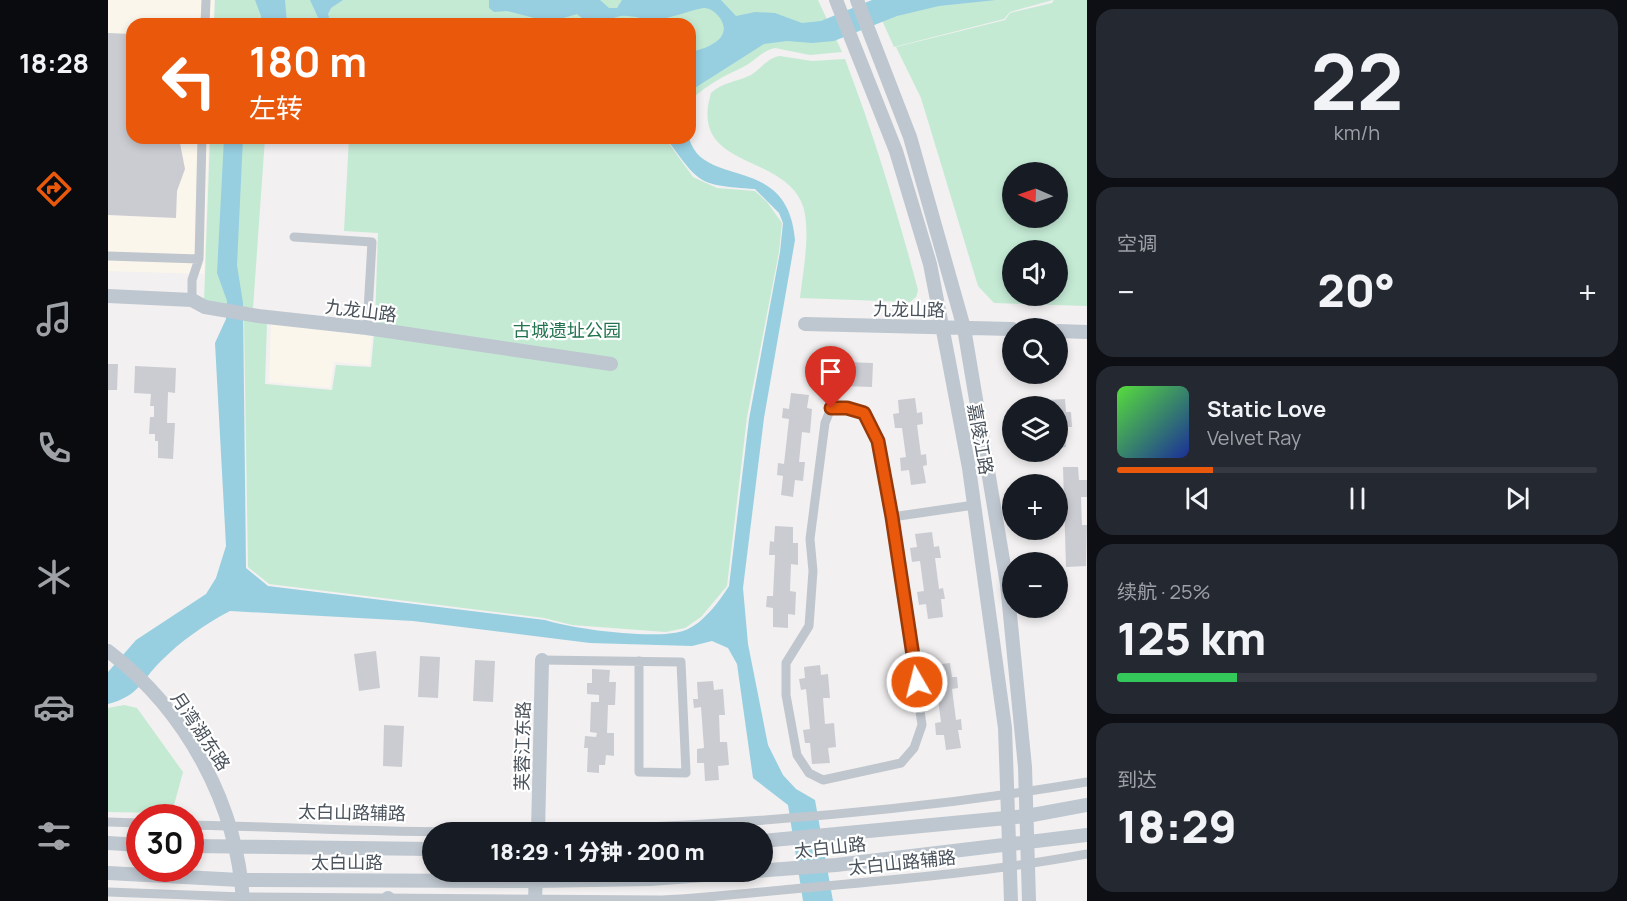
<!DOCTYPE html>
<html lang="zh">
<head>
<meta charset="utf-8">
<style>
	body { margin:0; font-family:Manrope,"Noto Sans SC",sans-serif; background:#242831; color:#f1f3f6; height:100vh; display:flex; flex-direction:column; font-size:22px; white-space:nowrap }
	* { box-sizing:border-box; margin:0 }
	p { font-size:20px; color:#9ea1a6 }
	.icon { flex:none; width:33px; height:33px; fill:none; stroke:currentColor; stroke-width:2; stroke-linecap:round; stroke-linejoin:round }
	.map { position:relative; flex:1; overflow:hidden }
	.drawer { display:flex; flex-direction:column; gap:9px; padding:9px; background:#0d0f14; width:540px }
	.drawer>* { flex:none }
	.banner { position:absolute; left:18px; top:18px; width:570px; height:126px; border-radius:18px; box-shadow:0 3px 9px #0003; background:#ea580c; color:#fff; overflow:hidden }
	.needle { width:39px; rotate:272deg }
	.buttons { position:absolute; left:894px; top:162px; display:grid; gap:12px }
	.buttons a { display:grid; place-items:center; width:66px; height:66px; border-radius:50%; background:#171b24; box-shadow:0 3px 9px #0003; font-size:30px }
	.speed { position:absolute; left:18px; top:804px; display:flex; gap:12px; font-size:30px; font-weight:700; text-align:center }
	.speed>* { display:grid; place-content:center; width:78px; height:78px; border-radius:50%; background:#171b24; box-shadow:0 3px 9px #0003; line-height:1 }
	.speed .limit { border:9px solid #d22; background:#fff; color:#111 }
	.pin { position:absolute; display:grid; place-items:center; width:51px; height:51px; color:#fff; margin:-62px -26px; border-radius:50% 50% 50% 0; rotate:-45deg; box-shadow:0 0 6px #0007 }
	.pin .icon { rotate:45deg }
	.me { position:absolute; width:66px; margin:-33px; rotate:352deg; stroke-linejoin:round; filter:drop-shadow(0 0 4px #0008) }
	.turn { display:flex; align-items:center; gap:21px; height:126px; padding:0 24px; font-size:27px }
	.turn .icon { width:78px; height:78px; stroke-width:2.5 }
	.turn b { display:block; font-size:42px; line-height:51px }
	.big { font-size:45px; font-weight:800; line-height:1.1 }
	.drawer .card { flex:1; display:flex; flex-direction:column; justify-content:center; gap:9px; min-width:0; padding:0 21px; border-radius:18px; background:#242831 }
	.drawer .dial { align-items:center; gap:0 }
	.dial b { font-size:78px; line-height:1 }
	.song { display:flex; align-items:center; gap:18px }
	.cover { width:72px; height:72px; border-radius:9px; background:linear-gradient(135deg,hsl(110 70% 55%),hsl(230 70% 35%)) }
	.played { height:6px; border-radius:3px; background:linear-gradient(90deg,#ea580c 20%,#363941 20%) }
	.keys { display:flex; justify-content:space-around; direction:ltr }
	.heat { display:flex; justify-content:space-between; align-items:center; font-size:33px; direction:ltr }
	.charge { height:9px; border-radius:4px; background:linear-gradient(90deg,#34c759 25%,#363941 0) }
	.trip { position:absolute; left:314px; top:822px; width:351px; height:60px; border-radius:30px; background:#171b24; box-shadow:0 3px 9px #0003; font-weight:800; line-height:60px; text-align:center }
	main { display:flex; flex:1; min-height:0 }
	.tabs { display:flex; flex-direction:column; width:108px; justify-content:space-around; align-items:center; background:#090b0e; color:#9ea1a6 }
	.tabs .icon { width:42px; height:42px }
	.tabs .on { color:#ea580c }
	.tabs b { font-size:27px; color:#f1f3f6 }
	.map>svg:first-child { display:block }
	.commercial { fill:#faf6ec }
	.green { fill:#c4ead4; fill-rule:evenodd }
	.water { fill:#97cfe1 }
	.building { fill:#cbccd2 }
	.lines { fill:none; stroke-linecap:round; stroke-linejoin:round }
	.street { stroke:#c0c6cd; stroke-width:9 }
	.secondary { stroke:#bec6cf; stroke-width:14 }
	.route-casing { stroke:#983908; stroke-width:15 }
	.route { stroke:#ea580c; stroke-width:10 }
	.labels { text-anchor:middle; dominant-baseline:central; stroke-width:4.5; stroke-linejoin:round; paint-order:stroke }
	.street-label { font-size:18px; fill:#4a525b; stroke:#fff }
	.park-label { font-size:18px; fill:#23744e; stroke:#fff }
</style>
</head>
<body>
<main>
<nav class="tabs">
<b>18:28</b>
<svg class="icon on" aria-label="directions" viewBox="0 0 24 24"><path d="M12 3l9 9-9 9-9-9zM9 14v-3h6M13 9l2 2-2 2"/></svg>
<svg class="icon" aria-label="music" viewBox="0 0 24 24"><path d="M9 18V5l10-2v13"/><circle cx="6" cy="18" r="3"/><circle cx="16" cy="16" r="3"/></svg>
<svg class="icon" aria-label="phone" viewBox="0 0 24 24"><path d="M5 4h4l2 5-3 2q2 4 5 5l2-3 5 2v4C11 20 4 13 5 4z"/></svg>
<svg class="icon" aria-label="climate" viewBox="0 0 24 24"><path d="M12 3v18M4 7l16 10M4 17L20 7"/></svg>
<svg class="icon" aria-label="car" viewBox="0 0 24 24"><path d="M5 17H2v-5l4-1 3-4h7l3 4 3 1v5h-3M9 17h6M6 11h13"/><circle cx="7" cy="17" r="2"/><circle cx="17" cy="17" r="2"/></svg>
<svg class="icon" aria-label="filters" viewBox="0 0 24 24"><path d="M4 7h16M4 17h16"/><circle cx="9" cy="7" r="2"/><circle cx="15" cy="17" r="2"/></svg>
</nav>
<div class="map">
<svg width="979" height="901" viewBox="0 0 979 901">
	<rect width="100%" height="100%" fill="#f2f0f0"/>
	<path class="commercial" d="M0,0H106L105,24H24V138H101L96,274L0,271Z
		M163,323L264,336L261,365L226,362L222,388L161,382Z"/>
	<path class="green" d="M107,0H710L734,52L702,55L667,48C653,51 646,62 635,67C610,79 603,83 582,100V24H106Z
		M765,0H945L902,12L896,19L786,47Z
		M946,0H979V306L886,303L870,286L813,98L788,47L897,20L902,13L944,3ZM950,172V218H904V172ZM904,250H950V296H904Z
		M672,56L704,61L737,59C766,135 789,211 810,290L808,297L802,302L692,298C695,272 703,231 695,206C676,152 580,170 603,93C615,82 629,82 643,75C654,68 659,58 672,56Z
		M102,138H157L145,308L96,302Z
		M241,138H557L585,177L609,188L647,191L659,202L674,223L671,252L639,417L619,586L593,617L577,628L558,632L464,625L436,618L161,584L140,567L136,320L159,323L157,384L224,390L228,365L263,367L267,324L270,233L236,231Z
		M16,705L29,708L75,772L66,805L54,813L0,812V708Z"/>
	<path class="water" d="M147,0H177L179,24H153V16Z
		M202,0H235L223,8L220,14L223,24H213Z
		M381,0H492L501,8H509L514,0H613L628,16L647,12L667,13L694,23L713,21L764,0H888L831,6L789,16L726,41L704,43L679,41L656,44L582,91V52C598,49 626,39 612,18C608,13 604,9 597,8C589,8 561,19 547,20C531,20 511,8 499,24H481L469,14L442,22L399,11L386,12L381,8Z
		M116,138H135L129,265L135,303L138,568L160,586L437,620C465,629 547,640 575,631C594,625 611,602 621,586L641,419L672,252L675,223L671,213L647,189C589,185 592,184 558,138H581C595,190 680,152 687,240L656,418L635,588L640,644L660,745L675,775L688,789L707,800L725,901H695L680,805L645,778L629,664L620,648L604,641L584,646L482,643L305,621L122,611C97,624 73,641 53,661C32,682 31,696 0,704V672L28,640L98,594L108,578L118,546L107,343L118,319L119,301L109,273Z"/>
	<path class="building" d="M0,33L24,34V138H71L77,169L69,191L68,218L0,215Z
		M709,361L765,363L764,387L708,385Z
		M0,364H10L9,390H0Z
		M27,366L68,368L67,393L60,392L59,423H67L65,459L50,458V441H47V434H41L42,417H46V406H42L43,394L26,393Z
		M683,393L701,395L699,408L704,409L702,433L694,432L691,462H697L695,481L687,480L685,497L673,495L675,476L669,475L670,463L676,464L681,419L674,418L675,408L681,409Z
		M807,398L809,413L814,412L815,424L809,425L813,455L818,454L819,465L815,466L818,483L803,485L801,470L793,471L792,458L798,457L794,428H787L785,414L791,413L790,400Z
		M957,399L958,412H963L964,427H956L958,447L950,448V406H940L939,400Z
		M955,467H970L971,480H979V497H973L974,525H979L978,566L958,567Z
		M667,526L685,527V543H690V565L683,564L682,591L688,592L687,615L680,614V628L665,627V608L658,607L659,596H665L667,555H661L662,541L666,542Z
		M824,532L826,547L831,546L833,558H827L831,589L835,588L837,599H833L835,617L820,619L818,604L811,605L809,592L816,591L812,561L804,562L802,548L809,547L807,534Z
		M268,651L272,688L251,691L246,654Z
		M312,656L332,657L330,698L310,697Z
		M367,660L387,661L385,702L365,701Z
		M842,663L844,677H849L850,688L844,689L848,720L853,719L854,730H850L853,748L838,750L836,735H828L827,723L833,722L829,692L822,693L820,679L826,678L825,665Z
		M712,665L713,675L720,674L722,698H715L717,724L726,723L728,747L720,748L722,763L704,764L702,743H697L695,730L702,729L698,689L693,690L691,679L697,678L696,667Z
		M484,669L502,670L501,682H508L507,705H500L499,733H506V756L498,755L497,765H491V773L479,772L480,748H476L477,736L488,737L489,733L482,732L483,702H491V695L479,694V683H484Z
		M605,681L606,690L615,689L617,715H611L612,742H619L621,765L610,766L611,780L597,781L596,763H589V749L596,748L593,707L586,708L585,699H590L589,682Z
		M276,725L296,726L294,767L275,766Z"/>
	<g class="lines">
		<path class="street" d="M97,24L98,0
			M186,237L264,242L259,328
			M0,256L91,259
			M84,300V280L91,259L94,138
			M784,517L814,725L806,748L793,763L715,780L701,773L689,755L678,695V663L701,626L705,571L702,539L717,423L723,408H739L756,413L770,441L784,517L866,505
			M434,660L573,662L578,773L531,772V661
			M0,822L32,823
			M82,825C182,827 282,833 382,832C582,829 782,815 979,782
			M0,892L135,897L554,900C598,898 641,893 685,889C784,880 882,872 979,854"/>
		<path class="secondary" d="M728,0L788,151L822,264L841,362L861,468L897,728L903,901
			M749,0L802,137L856,328L899,584L917,767L921,901
			M0,296L84,300L97,307L150,316L259,328L503,364
			M697,324L904,329
			M950,331L979,332
			M0,651C78,710 129,804 135,901
			M430,832L434,660
			M654,841L919,816L979,805
			M0,843L32,845
			M82,846L324,849
			M0,873L132,880L427,881L542,879L728,865L979,835
			M280,901V898
			M427,901L428,872"/>
	</g>
	<g class="lines">
		<defs>
			<path id="route" d="M723,408H739L756,413L770,441L784,517L809,682"/>
		</defs>
		<use href="#route" class="route-casing"/>
		<use href="#route" class="route"/>
	</g>
	<g class="labels">
		<g class="street-label">
			<text transform="translate(801 309) rotate(1)">九龙山路</text>
			<text transform="translate(253 310) rotate(7)">九龙山路</text>
			<text transform="translate(873 439) rotate(80)">嘉陵江路</text>
			<text transform="translate(93 731) rotate(56)">月湾湖东路</text>
			<text transform="translate(414 746) rotate(-89)">芙蓉江东路</text>
			<text transform="translate(244 812) rotate(1)">太白山路辅路</text>
			<text transform="translate(722 847) rotate(-6)">太白山路</text>
			<text x="239" y="862">太白山路</text>
			<text transform="translate(794 862) rotate(-6)">太白山路辅路</text>
		</g>
		<g class="park-label">
			<text x="459" y="330">古城遗址公园</text>
		</g>
	</g>
</svg>
<div class="buttons">
<a><svg class="needle" viewBox="-14 -14 28 28"><path d="M0-13l5 13h-10z" fill="#e53935"/><path d="M0 13l5-13h-10z" fill="#9ea1a6"/></svg></a>
<a><svg class="icon" aria-label="sound" viewBox="0 0 24 24"><path d="M4 9h4l5-4v14l-5-4H4zM17 9q2 3 0 6"/></svg></a>
<a><svg class="icon" aria-label="search" viewBox="0 0 24 24"><circle cx="10" cy="10" r="6"/><path d="M15 15l6 6"/></svg></a>
<a><svg class="icon" aria-label="layers" viewBox="0 0 24 24"><path d="M12 4l9 5-9 5-9-5zM3 14l9 5 9-5"/></svg></a>
<a>+</a>
<a>−</a>
</div>
<div class="speed"><div class="limit">30</div></div>
<div class="pin" style="left:723px;top:408px;background:#d93025"><svg class="icon" aria-label="arrive" viewBox="0 0 24 24"><path d="M6 21V4h12l-3 4 3 4H6"/></svg></div>
<svg class="me" style="left:809px;top:682px" viewBox="-20 -20 40 40"><circle r="17" fill="#ea580c" stroke="#fff" stroke-width="3"/><path d="M0-11L8 9 0 5-8 9z" fill="#fff"/></svg>
<div class="trip">18:29 · 1 分钟 · 200 m</div>
<div class="banner">
<div class="turn"><svg class="icon" aria-label="left" viewBox="0 0 24 24"><path d="M17 20v-9H6M10 6l-5 5 5 5"/></svg><div><b>180 m</b>左转</div></div>
</div>
</div>
<section class="drawer">
<div class="card dial"><b>22</b><p>km/h</p></div>
<div class="card"><p>空调</p>
<div class="heat"><a>−</a><b class="big">20°</b><a>+</a></div>
</div>
<div class="card">
<div class="song"><i class="cover"></i><div><b>Static Love</b><p>Velvet Ray</p></div></div>
<div class="played"></div>
<div class="keys"><svg class="icon" aria-label="previous" viewBox="0 0 24 24"><path d="M18 5L8 12l10 7zM5 5v14"/></svg><svg class="icon" aria-label="pause" viewBox="0 0 24 24"><path d="M8 5v14M16 5v14"/></svg><svg class="icon" aria-label="next" viewBox="0 0 24 24"><path d="M6 5l10 7-10 7zM19 5v14"/></svg></div>
</div>
<div class="card"><p>续航 · 25%</p><b class="big">125 km</b><div class="charge"></div></div>
<div class="card"><p>到达</p><b class="big">18:29</b></div>
</section>
</main>
</body>
</html>
